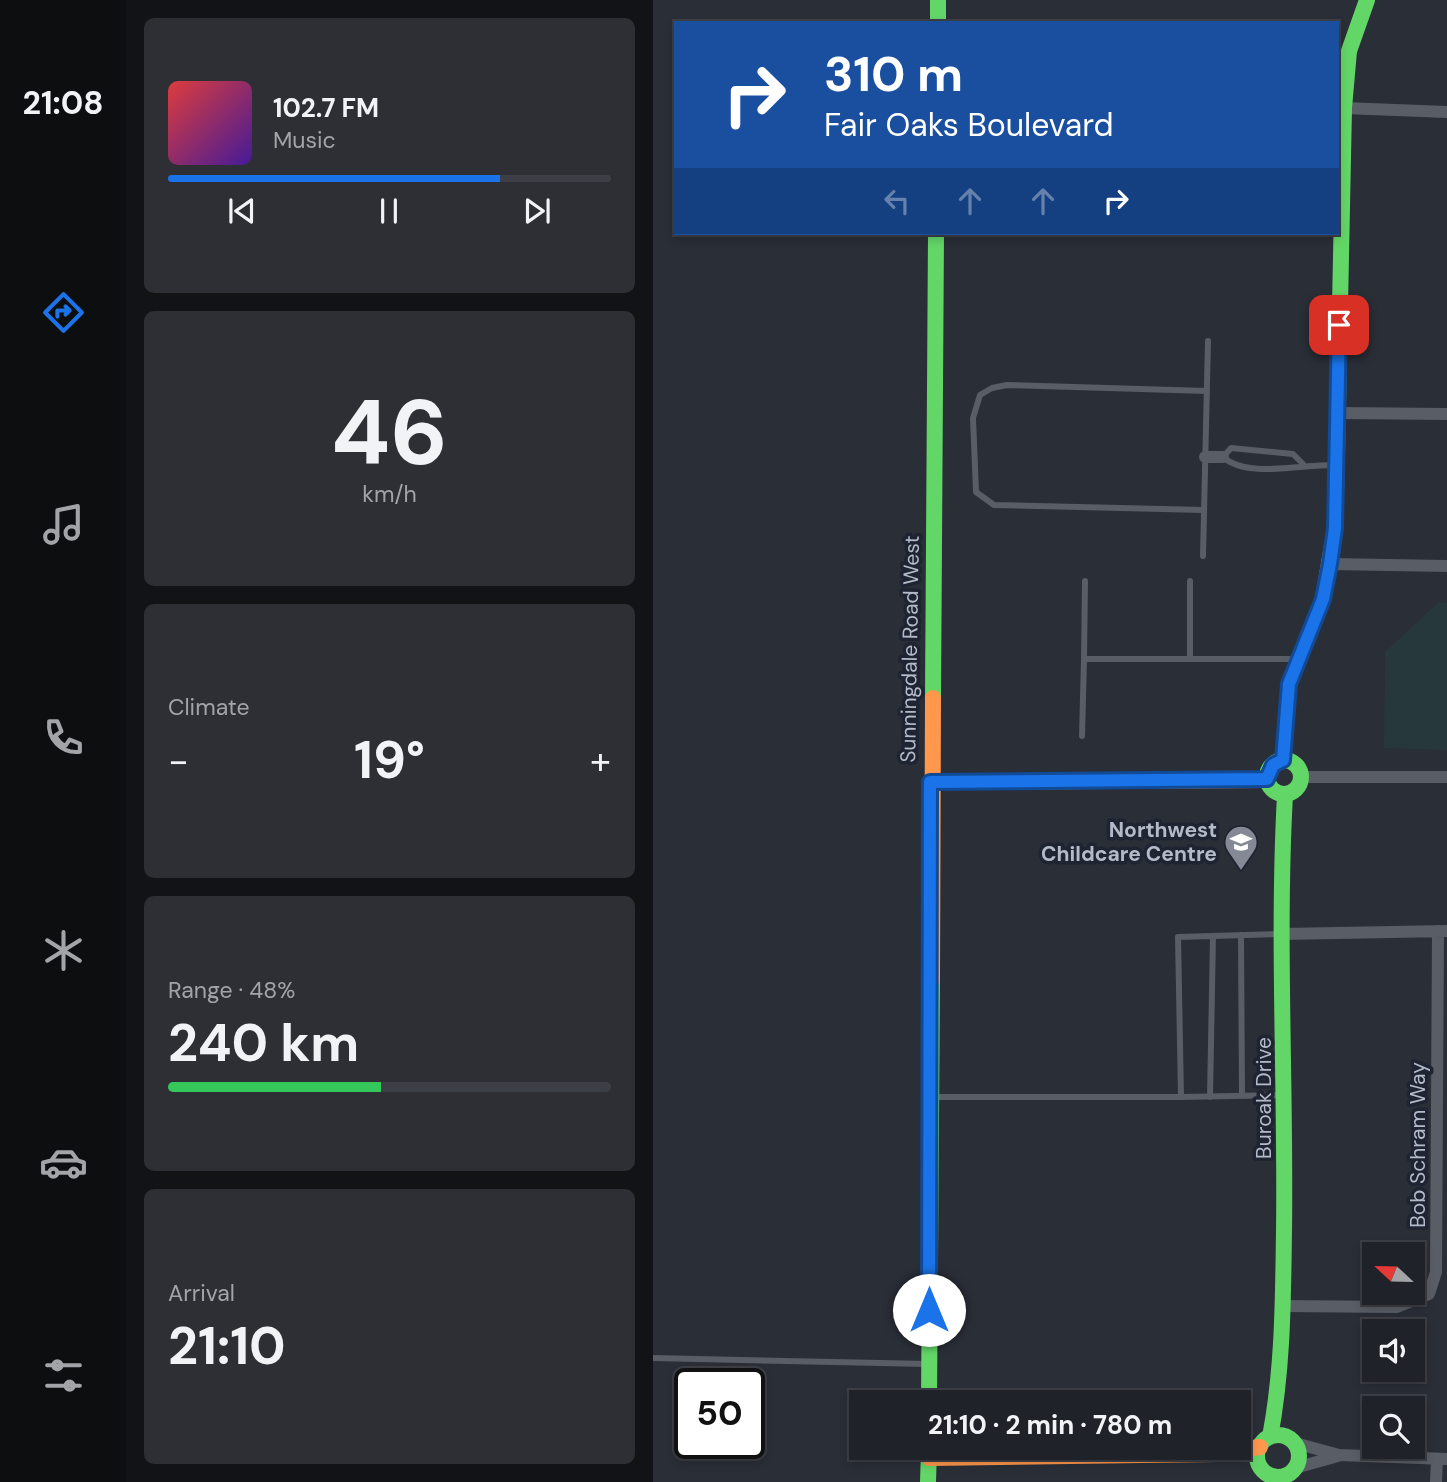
<!DOCTYPE html>
<html lang="en">
<head>
<meta charset="utf-8">
<style>
	body { margin:0; font-family:"DM Sans",sans-serif; background:#2d2f35; color:#f1f3f6; height:100vh; display:flex; flex-direction:column; font-size:26px; white-space:nowrap }
	* { box-sizing:border-box; margin:0 }
	p { font-size:23px; color:#a2a4a8 }
	.icon { flex:none; width:38px; height:38px; fill:none; stroke:currentColor; stroke-width:2; stroke-linecap:round; stroke-linejoin:round }
	.map { position:relative; flex:1; overflow:hidden }
	.details { display:flex; flex-direction:column; gap:18px; padding:18px; background:#121317; width:527px }
	.details>* { flex:none }
	.banner { position:absolute; left:21px; top:21px; width:665px; height:214px; border-radius:0px; box-shadow:0 4px 10px #0003,0 0 0 2px #3d3f46; background:#1a4fa0; color:#fff; overflow:hidden }
	.needle { width:46px; rotate:292deg }
	.controls { position:absolute; left:709px; top:1242px; display:grid; gap:14px }
	.controls a { display:grid; place-items:center; width:63px; height:63px; border-radius:0px; background:#202229; box-shadow:0 4px 10px #0003,0 0 0 2px #3d3f46; font-size:35px }
	.speed { position:absolute; left:21px; top:1368px; display:flex; gap:14px; font-size:35px; font-weight:700; text-align:center }
	.speed>* { display:grid; place-content:center; width:91px; height:91px; border-radius:50%; background:#202229; box-shadow:0 4px 10px #0003,0 0 0 2px #3d3f46; line-height:1 }
	.speed .limit { border:4px solid #111; border-radius:10px; background:#fff; color:#111 }
	.pin { position:absolute; display:grid; place-items:center; width:60px; height:60px; color:#fff; margin:-30px; border-radius:14px; box-shadow:0 4px 10px #0006 }
	.me { position:absolute; width:77px; margin:-38px; rotate:0deg; stroke-linejoin:round; filter:drop-shadow(0 0 5px #0008) }
	.turn { display:flex; align-items:center; gap:24px; height:147px; padding:0 35px; font-size:32px }
	.turn .icon { width:91px; height:91px; stroke-width:2.5 }
	.turn b { display:block; font-size:49px; line-height:60px }
	.lanes { display:flex; align-items:center; height:66px; padding:0 35px; background:#0003; justify-content:center; gap:35px; direction:ltr }
	.lanes .off { opacity:.35 }
	.big { font-size:52px; font-weight:700; line-height:1.1 }
	.details .tile { flex:1; display:flex; flex-direction:column; justify-content:center; gap:10px; min-width:0; padding:0 24px; border-radius:10px; background:#2d2f35 }
	.details .dial { align-items:center; gap:0 }
	.dial b { font-size:91px; line-height:1 }
	.song { display:flex; align-items:center; gap:21px }
	.cover { width:84px; height:84px; border-radius:10px; background:linear-gradient(135deg,hsl(0 70% 55%),hsl(260 70% 35%)) }
	.played { height:7px; border-radius:4px; background:linear-gradient(90deg,#1a73e8 75%,#3d3f46 75%) }
	.keys { display:flex; justify-content:space-around; direction:ltr }
	.heat { display:flex; justify-content:space-between; align-items:center; font-size:38px; direction:ltr }
	.charge { height:10px; border-radius:5px; background:linear-gradient(90deg,#34c759 48%,#3d3f46 0) }
	.trip { position:absolute; left:196px; top:1390px; width:402px; height:70px; border-radius:0px; background:#202229; box-shadow:0 4px 10px #0003,0 0 0 2px #3d3f46; font-weight:700; line-height:70px; text-align:center }
	main { display:flex; flex:1; min-height:0 }
	.menu { display:flex; flex-direction:column; width:126px; justify-content:space-around; align-items:center; background:#0d0e10; color:#a2a4a8 }
	.menu .icon { width:49px; height:49px }
	.menu .active { color:#1a73e8 }
	.menu b { font-size:32px; color:#f1f3f6 }
	.map>svg:first-child { display:block }
	.green { fill:#27383c }
	.lines { fill:none; stroke-linecap:round; stroke-linejoin:round }
	.lane { stroke:#595d65; stroke-width:6 }
	.street { stroke:#595d65; stroke-width:12 }
	.fast { stroke:#63d668; stroke-width:16 }
	.slow { stroke:#ff974d; stroke-width:16 }
	.route-casing { stroke:#114b97; stroke-width:18 }
	.route { stroke:#1a73e8; stroke-width:12 }
	.labels { text-anchor:middle; dominant-baseline:central; stroke-width:7; stroke-linejoin:round; paint-order:stroke }
	.street-label { font-size:21px; fill:#b4bac8; stroke:#1e2431 }
	.poi-label { font-size:21px; font-weight:bold; fill:#b4bac8; stroke:#1e2431; text-anchor:end }
</style>
</head>
<body>
<main>
<nav class="menu">
<b>21:08</b>
<svg class="icon active" aria-label="directions" viewBox="0 0 24 24"><path d="M12 3l9 9-9 9-9-9zM9 14v-3h6M13 9l2 2-2 2"/></svg>
<svg class="icon" aria-label="music" viewBox="0 0 24 24"><path d="M9 18V5l10-2v13"/><circle cx="6" cy="18" r="3"/><circle cx="16" cy="16" r="3"/></svg>
<svg class="icon" aria-label="phone" viewBox="0 0 24 24"><path d="M5 4h4l2 5-3 2q2 4 5 5l2-3 5 2v4C11 20 4 13 5 4z"/></svg>
<svg class="icon" aria-label="climate" viewBox="0 0 24 24"><path d="M12 3v18M4 7l16 10M4 17L20 7"/></svg>
<svg class="icon" aria-label="car" viewBox="0 0 24 24"><path d="M5 17H2v-5l4-1 3-4h7l3 4 3 1v5h-3M9 17h6M6 11h13"/><circle cx="7" cy="17" r="2"/><circle cx="17" cy="17" r="2"/></svg>
<svg class="icon" aria-label="filters" viewBox="0 0 24 24"><path d="M4 7h16M4 17h16"/><circle cx="9" cy="7" r="2"/><circle cx="15" cy="17" r="2"/></svg>
</nav>
<section class="details">
<div class="tile">
<div class="song"><i class="cover"></i><div><b>102.7 FM</b><p>Music</p></div></div>
<div class="played"></div>
<div class="keys"><svg class="icon" aria-label="previous" viewBox="0 0 24 24"><path d="M18 5L8 12l10 7zM5 5v14"/></svg><svg class="icon" aria-label="pause" viewBox="0 0 24 24"><path d="M8 5v14M16 5v14"/></svg><svg class="icon" aria-label="next" viewBox="0 0 24 24"><path d="M6 5l10 7-10 7zM19 5v14"/></svg></div>
</div>
<div class="tile dial"><b>46</b><p>km/h</p></div>
<div class="tile"><p>Climate</p>
<div class="heat"><a>−</a><b class="big">19°</b><a>+</a></div>
</div>
<div class="tile"><p>Range · 48%</p><b class="big">240 km</b><div class="charge"></div></div>
<div class="tile"><p>Arrival</p><b class="big">21:10</b></div>
</section>
<div class="map">
<svg width="795" height="1482" viewBox="0 0 795 1482">
	<rect width="100%" height="100%" fill="#2a2e37"/>
	<path class="green" d="M786,602L794,603V750L731,748L732,652Z"/>
	<g class="lines">
		<path class="lane" d="M650,464L640,454L578,448L570,457C594,479 650,464 682,465
			M551,510L341,505L323,492L320,418L327,395L339,388L354,385L554,391
			M550,556L555,341
			M431,659L432,581
			M537,659V581
			M429,736L431,659H644
			M627,934L525,937L528,1097L630,1095
			M588,935L589,1096
			M278,1097H528
			M557,1097L560,936
			M0,1358L275,1364"/>
		<path class="street" d="M691,108L795,112
			M685,413L795,414
			M552,457H570
			M677,564L795,566
			M649,777H795
			M629,934L795,931
			M630,1306L744,1307L776,1294L783,1272L785,931
			M642,1443L686,1455L795,1459
			M642,1468L685,1456
			M783,1482L784,1459"/>
		<path class="fast" d="M285,0V23
			M684,454L691,108L696,51L714,0
			M280,698L283,233
			M614 777a17 17 0 1 1 34 0a17 17 0 1 1-34 0Z
			M276,1402L279,979
			M604 1456a21 21 0 1 1 42 0a21 21 0 1 1-42 0Z
			M617,1437C630,1369 630,1300 631,1231C633,1085 624,940 632,795
			M275,1482L276,1450"/>
		<path class="slow" d="M630,760L636,684L670,599L682,528L684,454
			M277,782L614,780
			M279,979L280,698
			M276,1458L563,1454L607,1447"/>
	</g>
	<g class="lines">
		<defs>
			<path id="route" d="M276,1310L277,782L614,779L620,765L630,760L636,684L670,599L677,564L682,528L686,325"/>
		</defs>
		<use href="#route" class="route-casing"/>
		<use href="#route" class="route"/>
	</g>
	<defs>
		<symbol id="school-pin" viewBox="-11 -11 22 30"><path d="M0 17L-7.5 6A9.5 9.5 0 1 1 7.5 6Z" fill="#848995" stroke="#1e2431"/><path d="M0-5L7-2L0 1L-7-2ZM-4 1L0 2.5L4 1V4Q0 6-4 4Z" fill="#fff"/></symbol>
	</defs>
	<g fill-rule="evenodd">
		<use href="#school-pin" x="569" y="823" width="38" height="52"/>
	</g>
	<g class="labels">
		<g class="street-label">
			<text transform="translate(257 649) rotate(-89)">Sunningdale Road West</text>
			<text transform="translate(611 1098) rotate(-90)">Buroak Drive</text>
			<text transform="translate(765 1145) rotate(-90)">Bob Schram Way</text>
		</g>
		<g class="poi-label">
			<text x="564" y="830">Northwest<tspan x="564" dy="24">Childcare Centre</tspan></text>
		</g>
	</g>
</svg>
<div class="controls">
<a><svg class="needle" viewBox="-14 -14 28 28"><path d="M0-13l5 13h-10z" fill="#e53935"/><path d="M0 13l5-13h-10z" fill="#a2a4a8"/></svg></a>
<a><svg class="icon" aria-label="sound" viewBox="0 0 24 24"><path d="M4 9h4l5-4v14l-5-4H4zM17 9q2 3 0 6"/></svg></a>
<a><svg class="icon" aria-label="search" viewBox="0 0 24 24"><circle cx="10" cy="10" r="6"/><path d="M15 15l6 6"/></svg></a>
</div>
<div class="speed"><div class="limit">50</div></div>
<div class="pin" style="left:686px;top:325px;background:#d93025"><svg class="icon" aria-label="arrive" viewBox="0 0 24 24"><path d="M6 21V4h12l-3 4 3 4H6"/></svg></div>
<svg class="me" style="left:276px;top:1310px" viewBox="-20 -20 40 40"><circle r="19" fill="#fff"/><path d="M0-13L10 11 0 6-10 11z" fill="#1a73e8"/></svg>
<div class="trip">21:10 · 2 min · 780 m</div>
<div class="banner">
<div class="turn"><svg class="icon" aria-label="right" viewBox="0 0 24 24"><path d="M7 20v-9h11M14 6l5 5-5 5"/></svg><div><b>310 m</b>Fair Oaks Boulevard</div></div>
<div class="lanes"><svg class="icon off" aria-label="left" viewBox="0 0 24 24"><path d="M17 20v-9H6M10 6l-5 5 5 5"/></svg><svg class="icon off" aria-label="ahead" viewBox="0 0 24 24"><path d="M12 20V5M6 11l6-6 6 6"/></svg><svg class="icon off" aria-label="ahead" viewBox="0 0 24 24"><path d="M12 20V5M6 11l6-6 6 6"/></svg><svg class="icon" aria-label="right" viewBox="0 0 24 24"><path d="M7 20v-9h11M14 6l5 5-5 5"/></svg></div>
</div>
</div>
</main>
</body>
</html>
